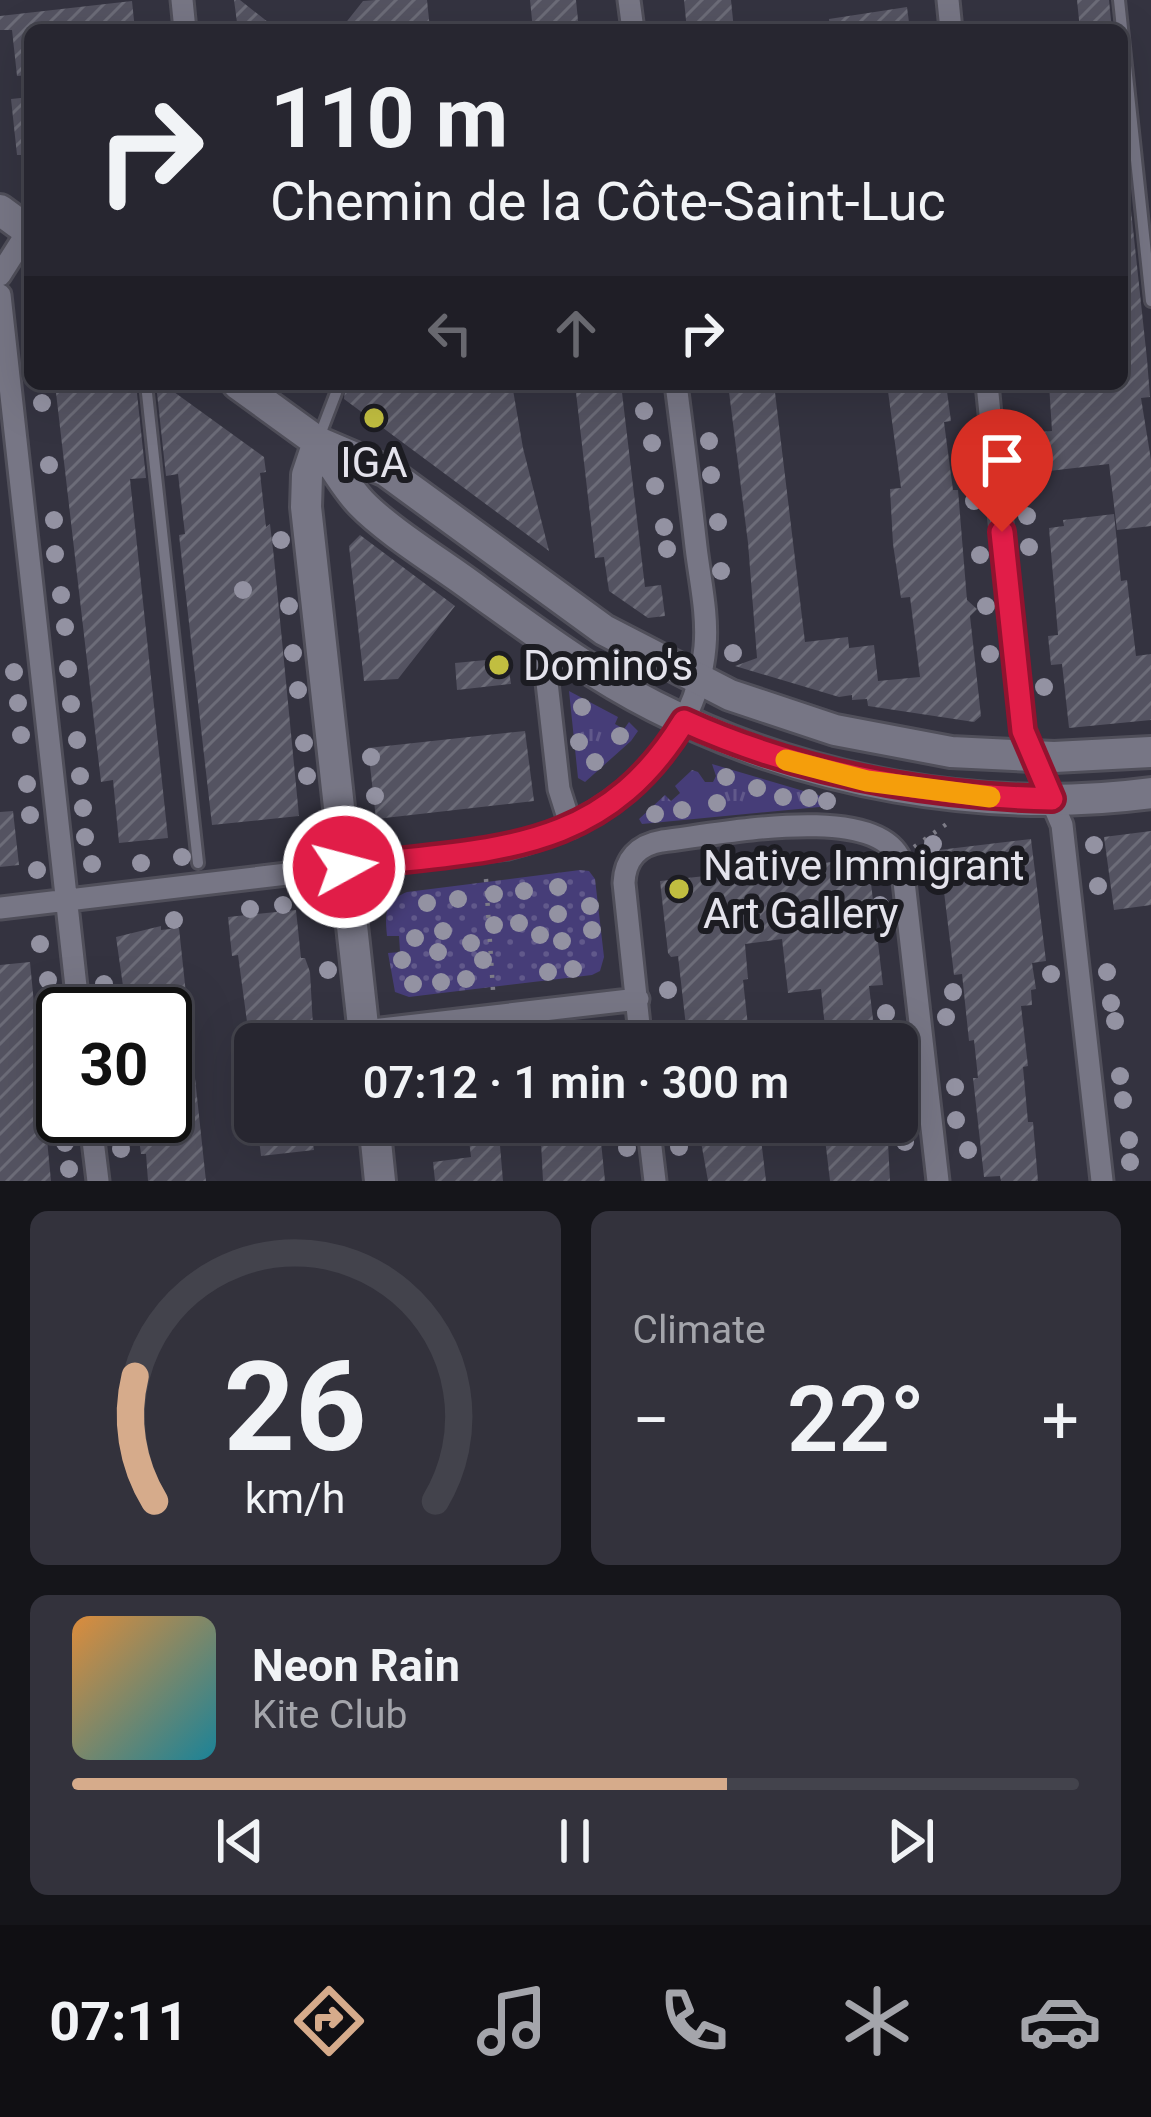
<!DOCTYPE html>
<html lang="en">
<head>
<meta charset="utf-8">
<style>
	body { margin:0; font-family:Roboto,sans-serif; background:#33323c; color:#f1f3f6; height:100vh; display:flex; flex-direction:column; font-size:45px; white-space:nowrap }
	* { box-sizing:border-box; margin:0 }
	p { font-size:39px; color:#a4a5ab }
	.icon { flex:none; width:66px; height:66px; fill:none; stroke:currentColor; stroke-width:2; stroke-linecap:round; stroke-linejoin:round }
	.map { position:relative; height:1181px; overflow:hidden }
	.side { display:flex; flex-direction:column; gap:30px; padding:30px; background:#15151a; flex:1 }
	.side>* { flex:none }
	.hud { position:absolute; left:24px; top:24px; width:1104px; height:366px; border-radius:18px; box-shadow:0 12px 48px #0002,0 0 0 3px #43434c; background:#272630; color:#f1f3f6; overflow:hidden }
	.speed { position:absolute; left:36px; top:987px; display:flex; gap:24px; font-size:60px; font-weight:700; text-align:center }
	.speed>* { display:grid; place-content:center; width:156px; height:156px; border-radius:50%; background:#272630; box-shadow:0 12px 48px #0002,0 0 0 3px #43434c; line-height:1 }
	.speed .limit { border:6px solid #111; border-radius:18px; background:#fff; color:#111 }
	.pin { position:absolute; display:grid; place-items:center; width:102px; height:102px; color:#fff; margin:-123px -51px; border-radius:50% 50% 50% 0; rotate:-45deg; box-shadow:0 0 12px #0007 }
	.pin .icon { rotate:45deg }
	.me { position:absolute; width:132px; margin:-66px; rotate:83deg; stroke-linejoin:round; filter:drop-shadow(0 0 9px #0008) }
	.turn { display:flex; align-items:center; gap:42px; height:252px; padding:0 48px; font-size:54px }
	.turn .icon { width:156px; height:156px; stroke-width:2.5 }
	.turn b { display:block; font-size:84px; line-height:102px }
	.lanes { display:flex; align-items:center; height:114px; padding:0 48px; background:#0003; justify-content:center; gap:60px; direction:ltr }
	.lanes .off { opacity:.35 }
	.big { font-size:90px; font-weight:600; line-height:1.1 }
	.side .card { flex:1; display:flex; flex-direction:column; justify-content:center; gap:18px; min-width:0; padding:0 42px; border-radius:18px; background:#33323c }
	.side .dial { align-items:center; gap:0 }
	.dial svg { height:312px; overflow:visible; fill:none; stroke:#43434c; stroke-width:7; stroke-linecap:round; text-anchor:middle }
	.dial text { fill:#f1f3f6; stroke:none }
	.song { display:flex; align-items:center; gap:36px }
	.cover { width:144px; height:144px; border-radius:18px; background:linear-gradient(135deg,hsl(30 70% 55%),hsl(190 70% 35%)) }
	.played { height:12px; border-radius:6px; background:linear-gradient(90deg,#d6ab8b 65%,#43434c 65%) }
	.keys { display:flex; justify-content:space-around; direction:ltr }
	.heat { display:flex; justify-content:space-between; align-items:center; font-size:66px; direction:ltr }
	.side .tiles { flex:1; display:grid; gap:30px; grid-template-columns:1fr 1fr }
	.card:last-child { grid-column:span 2 }
	.trip { position:absolute; left:234px; top:1023px; width:684px; height:120px; border-radius:18px; background:#272630; box-shadow:0 12px 48px #0002,0 0 0 3px #43434c; font-weight:600; line-height:120px; text-align:center }
	.menu { display:flex; height:192px; justify-content:space-around; align-items:center; background:#100f13; color:#a4a5ab }
	.menu .icon { width:84px; height:84px }
	.menu .on { color:#d6ab8b }
	.menu b { font-size:54px; color:#f1f3f6 }
	.map>svg:first-child { display:block }
	.grass { fill:url(#grass-tufts) }
	.park { fill:url(#park-dots) }
	.building { fill:url(#building-hatch) }
	.lines { fill:none; stroke-linecap:round; stroke-linejoin:round }
	.lane-casing { stroke:#504f5a; stroke-width:16 }
	.street-casing { stroke:#504f5a; stroke-width:27 }
	.secondary-casing { stroke:#504f5a; stroke-width:36 }
	.path { stroke:#7d7c87; stroke-width:4.5; stroke-dasharray:3 9; stroke-linecap:butt }
	.lane { stroke:#777685; stroke-width:10 }
	.street { stroke:#777685; stroke-width:21 }
	.secondary { stroke:#777685; stroke-width:30 }
	.tree { fill:#9392a2 }
	.route-casing { stroke:#92132f; stroke-width:30 }
	.route { stroke:#e11d48; stroke-width:21 }
	.slow { stroke:#f59e0b; stroke-width:21 }
	.poi-dot { fill:#c1be40; stroke:#1c1c22; stroke-width:4.5 }
	.labels { text-anchor:middle; dominant-baseline:central; stroke-width:12; stroke-linejoin:round; paint-order:stroke }
	.poi-label { font-size:42px; fill:#e4e3ec; stroke:#1c1c22; text-anchor:start }
</style>
</head>
<body>
<div class="map">
<svg width="1151" height="1181" viewBox="0 0 1151 1181">
	<defs>
		<pattern id="grass-tufts" width="24" height="20" patternUnits="userSpaceOnUse" patternTransform="scale(3)"><rect width="24" height="20" fill="#463d78"/><path d="M3 7l-1-3M5 7V3M7 7l1-3M15 17l-1-3M17 17v-4M19 17l1-3" fill="none" stroke="#61598b"/></pattern>
		<pattern id="park-dots" width="8" height="8" patternUnits="userSpaceOnUse" patternTransform="scale(3)"><rect width="8" height="8" fill="#463d78"/><path d="M2 2h.1M6 6h.1" fill="none" stroke="#61598b" stroke-width="1.8" stroke-linecap="round"/></pattern>
		<pattern id="building-hatch" width="6" height="6" patternUnits="userSpaceOnUse" patternTransform="scale(3)"><rect width="6" height="6" fill="#545361"/><path d="M-1 1l2-2M0 6l6-6M5 7l2-2" fill="none" stroke="#6c6c78"/></pattern>
	</defs>
	<rect width="100%" height="100%" fill="#343340"/>
	<path class="grass" d="M569,691L618,717L615,724L624,729L629,722L638,731L631,741L585,782L578,778Z
		M712,764L831,799L830,806L642,824L639,819L665,795L671,801L680,793L675,786L692,770L698,772L705,782H713L716,776Z"/>
	<path class="park" d="M580,870L589,871L595,879L604,957L600,971L592,975L409,997L395,992L388,953L400,952L399,936H387C385,915 384,901 407,892Z"/>
	<path class="building" d="M234,0H240L278,30H238Z
		M375,0H427L430,29L340,30L363,1Z
		M530,0H576L579,30H533Z
		M684,0H731L734,30H687Z
		M1077,0H1109L1112,30H1080Z
		M132,1L135,30H30V75L17,76L12,30H0V16Z
		M907,7L910,30H830L829,19Z
		M30,97V155H17L11,99Z
		M1129,191L1147,359L1150,397L1141,398L1151,460V526L1117,530L1109,464L1049,471L1048,463L1042,464L1038,432L1052,431L1049,384H1122V192Z
		M55,384H136L146,478L130,479L168,838L119,843L113,780L101,782Z
		M156,384H163L264,457L266,472L260,473L266,527L270,524L274,558L299,816L212,825L179,535L185,534L178,474L166,476Z
		M339,384H512L523,448L549,551L344,399L345,390Z
		M575,384H621L645,587L661,585L665,616L648,618L609,591L604,557L595,558Z
		M728,384H774L805,642L848,637L849,648L874,645L878,681L920,677L910,597L901,598L893,544L890,489L901,488L887,384H946L951,421L944,422L953,490H958L967,600L977,609L970,616L981,716L974,722L868,706L867,699L852,700V695L839,697L735,666L757,658L748,543Z
		M1114,514L1121,581L1127,580L1136,656L1151,654V720L1069,728L1062,664L1051,665L1048,636L1058,635L1049,528L1064,526L1063,520Z
		M360,535L455,606L398,679L364,681L349,546Z
		M507,658L511,684L457,690L455,663Z
		M525,731L534,801L376,819L368,748Z
		M13,811L19,865L0,867V812Z
		M1151,831V905L1114,910L1104,837Z
		M1031,839L1046,961L1032,963L1036,989L1031,990L1032,1005L1021,1006L1028,1066L1023,1067L1028,1122H1033L1038,1181H1001L1000,1176L984,1177L973,1078H978L974,1040L969,1041L962,974L954,975L939,850Z
		M868,858L883,985L869,986L876,1044H785V1031L825,1027L821,989L788,993L782,939L745,944L748,979L743,980L750,1044H688L678,956L671,957L668,953L660,881Z
		M296,910L301,958H305L310,972L314,1044H250L238,955L232,956L228,917Z
		M161,926V930L179,928L206,1181H148L146,1154H141L136,1116H165V1014H127L116,937Z
		M30,962L51,1181H0V965Z
		M257,1122H310L314,1150L261,1156Z
		M467,1122H498L503,1181H435L433,1162L471,1157Z
		M540,1122H599L605,1181H543Z
		M704,1122H759L766,1181H708L698,1125Z
		M823,1122H887L890,1181H830Z"/>
	<g class="lines">
		<defs>
			<path id="lane" d="M1119,0L1151,301
				M146,384L198,863
				M318,440L336,393"/>
			<path id="street" d="M182,0L185,30
				M629,0L633,30
				M948,0L951,30
				M0,275L28,231
				M0,295L79,1014
				M987,384L1021,720L1025,739L1062,825L1102,1181
				M542,638L559,789L571,827
				M0,908L507,848C603,825 696,753 705,647C708,614 700,581 696,547C690,493 683,438 676,384
				M364,1031L638,999
				M641,1044L624,883C625,859 638,845 662,841C716,835 882,799 902,864L938,1181
				M90,1116L98,1181
				M648,1122L655,1181"/>
			<path id="secondary" d="M0,210L30,232
				M238,384L318,442L386,471L604,630L730,695L835,730L951,752L1054,757L1151,752
				M318,442L307,475L306,507L365,1044
				M319,443C332,463 345,486 361,503C390,533 444,565 478,591C535,632 591,674 654,706C804,783 984,815 1151,793
				M374,1122L380,1181"/>
		</defs>
		<use href="#lane" class="lane-casing"/>
		<use href="#street" class="street-casing"/>
		<use href="#secondary" class="secondary-casing"/>
		<path class="path" d="M914,847L948,823
			M486,879L493,990"/>
		<use href="#lane" class="lane"/>
		<use href="#street" class="street"/>
		<use href="#secondary" class="secondary"/>
	</g>
	<g class="tree">
		<circle cx="42" cy="403" r="9"/>
		<circle cx="644" cy="411" r="9"/>
		<circle cx="709" cy="441" r="9"/>
		<circle cx="652" cy="443" r="9"/>
		<circle cx="1019" cy="453" r="9"/>
		<circle cx="49" cy="465" r="9"/>
		<circle cx="711" cy="475" r="9"/>
		<circle cx="971" cy="475" r="9"/>
		<circle cx="1021" cy="484" r="9"/>
		<circle cx="655" cy="486" r="9"/>
		<circle cx="974" cy="501" r="9"/>
		<circle cx="1027" cy="516" r="9"/>
		<circle cx="54" cy="520" r="9"/>
		<circle cx="718" cy="522" r="9"/>
		<circle cx="664" cy="527" r="9"/>
		<circle cx="281" cy="540" r="9"/>
		<circle cx="1029" cy="547" r="9"/>
		<circle cx="667" cy="549" r="9"/>
		<circle cx="55" cy="554" r="9"/>
		<circle cx="980" cy="555" r="9"/>
		<circle cx="721" cy="571" r="9"/>
		<circle cx="243" cy="590" r="9"/>
		<circle cx="61" cy="595" r="9"/>
		<circle cx="289" cy="606" r="9"/>
		<circle cx="986" cy="606" r="9"/>
		<circle cx="65" cy="627" r="9"/>
		<circle cx="293" cy="653" r="9"/>
		<circle cx="733" cy="653" r="9"/>
		<circle cx="990" cy="654" r="9"/>
		<circle cx="68" cy="669" r="9"/>
		<circle cx="14" cy="672" r="9"/>
		<circle cx="1044" cy="687" r="9"/>
		<circle cx="298" cy="690" r="9"/>
		<circle cx="18" cy="703" r="9"/>
		<circle cx="71" cy="704" r="9"/>
		<circle cx="582" cy="707" r="9"/>
		<circle cx="21" cy="735" r="9"/>
		<circle cx="620" cy="736" r="9"/>
		<circle cx="77" cy="740" r="9"/>
		<circle cx="579" cy="742" r="9"/>
		<circle cx="304" cy="743" r="9"/>
		<circle cx="371" cy="757" r="9"/>
		<circle cx="595" cy="762" r="9"/>
		<circle cx="80" cy="776" r="9"/>
		<circle cx="307" cy="776" r="9"/>
		<circle cx="726" cy="777" r="9"/>
		<circle cx="27" cy="784" r="9"/>
		<circle cx="757" cy="788" r="9"/>
		<circle cx="375" cy="796" r="9"/>
		<circle cx="783" cy="797" r="9"/>
		<circle cx="809" cy="798" r="9"/>
		<circle cx="827" cy="801" r="9"/>
		<circle cx="717" cy="803" r="9"/>
		<circle cx="83" cy="808" r="9"/>
		<circle cx="682" cy="810" r="9"/>
		<circle cx="655" cy="814" r="9"/>
		<circle cx="30" cy="815" r="9"/>
		<circle cx="85" cy="837" r="9"/>
		<circle cx="933" cy="844" r="9"/>
		<circle cx="1094" cy="845" r="9"/>
		<circle cx="182" cy="857" r="9"/>
		<circle cx="141" cy="863" r="9"/>
		<circle cx="92" cy="864" r="9"/>
		<circle cx="37" cy="870" r="9"/>
		<circle cx="1098" cy="886" r="9"/>
		<circle cx="558" cy="887" r="9"/>
		<circle cx="524" cy="891" r="9"/>
		<circle cx="494" cy="894" r="9"/>
		<circle cx="458" cy="899" r="9"/>
		<circle cx="427" cy="903" r="9"/>
		<circle cx="283" cy="905" r="9"/>
		<circle cx="880" cy="905" r="9"/>
		<circle cx="590" cy="906" r="9"/>
		<circle cx="250" cy="909" r="9"/>
		<circle cx="558" cy="914" r="9"/>
		<circle cx="174" cy="920" r="9"/>
		<circle cx="519" cy="923" r="9"/>
		<circle cx="494" cy="925" r="9"/>
		<circle cx="592" cy="930" r="9"/>
		<circle cx="443" cy="931" r="9"/>
		<circle cx="540" cy="935" r="9"/>
		<circle cx="415" cy="938" r="9"/>
		<circle cx="562" cy="941" r="9"/>
		<circle cx="471" cy="943" r="9"/>
		<circle cx="40" cy="944" r="9"/>
		<circle cx="438" cy="952" r="9"/>
		<circle cx="402" cy="960" r="9"/>
		<circle cx="483" cy="960" r="9"/>
		<circle cx="573" cy="969" r="9"/>
		<circle cx="328" cy="970" r="9"/>
		<circle cx="548" cy="972" r="9"/>
		<circle cx="1107" cy="972" r="9"/>
		<circle cx="1051" cy="974" r="9"/>
		<circle cx="466" cy="979" r="9"/>
		<circle cx="48" cy="980" r="9"/>
		<circle cx="441" cy="982" r="9"/>
		<circle cx="104" cy="984" r="9"/>
		<circle cx="413" cy="984" r="9"/>
		<circle cx="668" cy="990" r="9"/>
		<circle cx="953" cy="992" r="9"/>
		<circle cx="50" cy="1002" r="9"/>
		<circle cx="1111" cy="1003" r="9"/>
		<circle cx="886" cy="1013" r="9"/>
		<circle cx="946" cy="1017" r="9"/>
		<circle cx="1115" cy="1021" r="9"/>
		<circle cx="1120" cy="1076" r="9"/>
		<circle cx="955" cy="1087" r="9"/>
		<circle cx="1123" cy="1100" r="9"/>
		<circle cx="956" cy="1120" r="9"/>
		<circle cx="120" cy="1127" r="9"/>
		<circle cx="1129" cy="1140" r="9"/>
		<circle cx="905" cy="1142" r="9"/>
		<circle cx="65" cy="1143" r="9"/>
		<circle cx="679" cy="1147" r="9"/>
		<circle cx="627" cy="1148" r="9"/>
		<circle cx="121" cy="1149" r="9"/>
		<circle cx="968" cy="1150" r="9"/>
		<circle cx="1130" cy="1162" r="9"/>
		<circle cx="69" cy="1169" r="9"/>
	</g>
	<g class="lines">
		<defs>
			<path id="route" d="M344,867C485,848 600,859 684,721C801,774 924,796 1052,799L1023,731L1002,532"/>
		</defs>
		<use href="#route" class="route-casing"/>
		<use href="#route" class="route"/>
		<path class="slow" d="M786,760L867,781L990,797"/>
	</g>
	<g class="poi-dot">
		<circle cx="374" cy="418" r="12"/>
		<circle cx="499" cy="665" r="12"/>
		<circle cx="679" cy="889" r="12"/>
	</g>
	<g class="labels">
		<g class="poi-label">
			<text x="374" y="462" text-anchor="middle">IGA</text>
			<text x="523" y="665">Domino's</text>
			<text x="703" y="865">Native Immigrant<tspan x="703" dy="48">Art Gallery</tspan></text>
		</g>
	</g>
</svg>
<div class="speed"><div class="limit">30</div></div>
<div class="pin" style="left:1002px;top:532px;background:#d93025"><svg class="icon" aria-label="arrive" viewBox="0 0 24 24"><path d="M6 21V4h12l-3 4 3 4H6"/></svg></div>
<svg class="me" style="left:344px;top:867px" viewBox="-20 -20 40 40"><circle r="17" fill="#e11d48" stroke="#fff" stroke-width="3"/><path d="M0-11L8 9 0 5-8 9z" fill="#fff"/></svg>
<div class="trip">07:12 · 1 min · 300 m</div>
<div class="hud">
<div class="turn"><svg class="icon" aria-label="right" viewBox="0 0 24 24"><path d="M7 20v-9h11M14 6l5 5-5 5"/></svg><div><b>110 m</b>Chemin de la Côte-Saint-Luc</div></div>
<div class="lanes"><svg class="icon off" aria-label="left" viewBox="0 0 24 24"><path d="M17 20v-9H6M10 6l-5 5 5 5"/></svg><svg class="icon off" aria-label="ahead" viewBox="0 0 24 24"><path d="M12 20V5M6 11l6-6 6 6"/></svg><svg class="icon" aria-label="right" viewBox="0 0 24 24"><path d="M7 20v-9h11M14 6l5 5-5 5"/></svg></div>
</div>
</div>
<section class="side">
<div class="tiles">
<div class="card dial"><svg viewBox="0 0 100 80">
<path d="M14 69A42 42 0 1 1 86 69"/>
<path d="M14 69A42 42 0 0 1 9 37" stroke="#d6ab8b"/>
<text x="50" y="56" font-size="32" font-weight="700">26</text>
<text x="50" y="72" font-size="11">km/h</text>
</svg></div>
<div class="card"><p>Climate</p>
<div class="heat"><a>−</a><b class="big">22°</b><a>+</a></div>
</div>
<div class="card">
<div class="song"><i class="cover"></i><div><b>Neon Rain</b><p>Kite Club</p></div></div>
<div class="played"></div>
<div class="keys"><svg class="icon" aria-label="previous" viewBox="0 0 24 24"><path d="M18 5L8 12l10 7zM5 5v14"/></svg><svg class="icon" aria-label="pause" viewBox="0 0 24 24"><path d="M8 5v14M16 5v14"/></svg><svg class="icon" aria-label="next" viewBox="0 0 24 24"><path d="M6 5l10 7-10 7zM19 5v14"/></svg></div>
</div>
</div>
</section>
<nav class="menu">
<b>07:11</b>
<svg class="icon on" aria-label="directions" viewBox="0 0 24 24"><path d="M12 3l9 9-9 9-9-9zM9 14v-3h6M13 9l2 2-2 2"/></svg>
<svg class="icon" aria-label="music" viewBox="0 0 24 24"><path d="M9 18V5l10-2v13"/><circle cx="6" cy="18" r="3"/><circle cx="16" cy="16" r="3"/></svg>
<svg class="icon" aria-label="phone" viewBox="0 0 24 24"><path d="M5 4h4l2 5-3 2q2 4 5 5l2-3 5 2v4C11 20 4 13 5 4z"/></svg>
<svg class="icon" aria-label="climate" viewBox="0 0 24 24"><path d="M12 3v18M4 7l16 10M4 17L20 7"/></svg>
<svg class="icon" aria-label="car" viewBox="0 0 24 24"><path d="M5 17H2v-5l4-1 3-4h7l3 4 3 1v5h-3M9 17h6M6 11h13"/><circle cx="7" cy="17" r="2"/><circle cx="17" cy="17" r="2"/></svg>
</nav>
</body>
</html>
